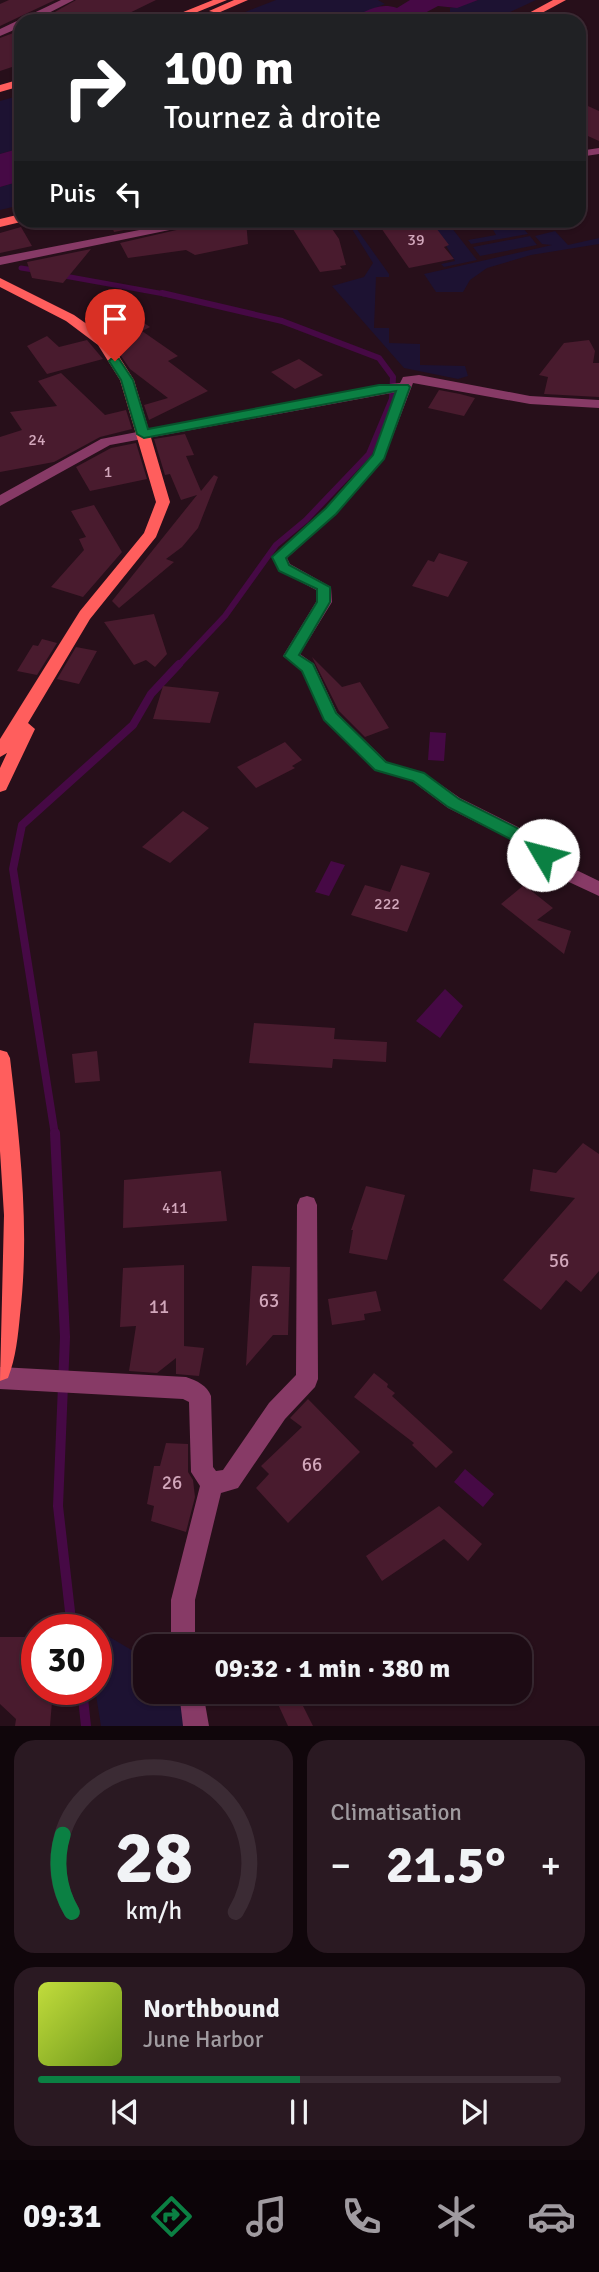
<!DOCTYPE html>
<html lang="fr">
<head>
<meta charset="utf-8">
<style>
	body { margin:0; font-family:Signika,sans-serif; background:#2a1922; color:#f1f3f6; height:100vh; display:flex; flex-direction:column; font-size:26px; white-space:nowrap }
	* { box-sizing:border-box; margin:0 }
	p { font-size:23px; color:#a09ba0 }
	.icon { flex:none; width:38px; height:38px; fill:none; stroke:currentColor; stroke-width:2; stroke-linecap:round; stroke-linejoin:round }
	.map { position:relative; height:1726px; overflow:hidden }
	.details { display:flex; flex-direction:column; gap:14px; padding:14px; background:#10060b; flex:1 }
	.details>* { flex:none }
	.guide { position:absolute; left:14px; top:14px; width:572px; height:214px; border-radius:21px; box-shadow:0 2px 5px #0004,0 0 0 2px #3b2b34; background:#202124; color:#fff; overflow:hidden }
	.speed { position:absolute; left:21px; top:1614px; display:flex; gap:14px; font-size:35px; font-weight:700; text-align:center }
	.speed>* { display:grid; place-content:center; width:91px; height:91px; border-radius:50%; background:#1d0b14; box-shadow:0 2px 5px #0004,0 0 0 2px #3b2b34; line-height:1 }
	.speed .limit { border:10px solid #d22; background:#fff; color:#111 }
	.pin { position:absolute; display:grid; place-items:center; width:60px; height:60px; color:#fff; margin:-72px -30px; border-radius:50% 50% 50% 0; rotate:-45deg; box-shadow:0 0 7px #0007 }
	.pin .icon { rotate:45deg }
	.me { position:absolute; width:77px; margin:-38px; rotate:307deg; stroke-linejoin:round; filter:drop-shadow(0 0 5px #0008) }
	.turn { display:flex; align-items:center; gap:24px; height:147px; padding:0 35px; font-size:32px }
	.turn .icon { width:91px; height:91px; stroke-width:2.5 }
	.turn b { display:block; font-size:49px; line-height:60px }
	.then { display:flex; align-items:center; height:66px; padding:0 35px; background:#0003; gap:14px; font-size:26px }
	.big { font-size:52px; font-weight:700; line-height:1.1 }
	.details .widget { flex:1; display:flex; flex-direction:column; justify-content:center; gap:10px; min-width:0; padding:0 24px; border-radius:21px; background:#2a1922 }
	.details .dial { align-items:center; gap:0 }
	.dial svg { height:182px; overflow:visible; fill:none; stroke:#3b2b34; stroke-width:7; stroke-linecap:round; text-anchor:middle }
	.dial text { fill:#f1f3f6; stroke:none }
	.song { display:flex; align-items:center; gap:21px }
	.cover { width:84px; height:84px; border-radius:10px; background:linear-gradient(135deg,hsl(70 70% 55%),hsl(80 70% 35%)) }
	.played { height:7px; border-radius:4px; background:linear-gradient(90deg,#0b8043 50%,#3b2b34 50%) }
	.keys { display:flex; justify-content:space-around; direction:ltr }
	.heat { display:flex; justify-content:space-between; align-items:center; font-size:38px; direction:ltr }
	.details .tiles { flex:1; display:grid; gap:14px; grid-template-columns:1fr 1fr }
	.widget:last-child { grid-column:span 2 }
	.trip { position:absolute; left:133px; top:1634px; width:399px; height:70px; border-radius:21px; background:#1d0b14; box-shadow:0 2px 5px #0004,0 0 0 2px #3b2b34; font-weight:700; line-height:70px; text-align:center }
	.tab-bar { display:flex; height:112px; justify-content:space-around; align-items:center; background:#0c0408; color:#a09ba0 }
	.tab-bar .icon { width:49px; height:49px }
	.tab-bar .active { color:#0b8043 }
	.tab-bar b { font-size:32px; color:#f1f3f6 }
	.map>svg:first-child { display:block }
	.green { fill:#1d1232 }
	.water { fill:#460945 }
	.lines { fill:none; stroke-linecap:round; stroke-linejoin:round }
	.stream-far3 { stroke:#460945; stroke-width:5 }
	.stream-far2 { stroke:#460945; stroke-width:6 }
	.stream-far1 { stroke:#460945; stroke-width:8 }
	.stream { stroke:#460945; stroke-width:10 }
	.building { fill:#491b2e }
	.minor { fill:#873a66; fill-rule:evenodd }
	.major { fill:#ff5e5d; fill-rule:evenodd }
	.route { fill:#0b8043; stroke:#07532c; stroke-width:2 }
	.labels { text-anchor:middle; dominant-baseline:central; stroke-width:7; stroke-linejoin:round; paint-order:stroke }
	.number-label { font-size:16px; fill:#d2a7bb }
	.near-number-label { font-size:19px; fill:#d2a7bb }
</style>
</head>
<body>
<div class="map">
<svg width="599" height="1726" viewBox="0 0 599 1726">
	<rect width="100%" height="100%" fill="#270f1a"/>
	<path class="green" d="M276,0H378L385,4L343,21H222Z
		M478,0H536L491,21H462L450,13V8Z
		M21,95V148L0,154V101Z
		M21,181V205L0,210V187Z
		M347,221H351L389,274V277H376L374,328H389V343L420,344V365L465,366L468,376L458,379L404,368L332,286L364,277L373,263Z
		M519,223L528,234L471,244L468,240L496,235L492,228Z
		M451,227L477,260L444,267L441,264L455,261L437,230Z
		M555,231L568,245L599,238V244L531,255L487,268L470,280L463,292H436L424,274L552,245L542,244L535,236Z
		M530,236L537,245L480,256L473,247Z
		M96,1629L145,1658V1692H180L185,1726H101L95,1689Z"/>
	<path class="water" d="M410,0H478L457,8L438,6L410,21H343C363,15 375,1 397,8Z
		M21,148V181L0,187V154Z
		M430,732L446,733L444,761L428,760Z
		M331,861L345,865L329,896L315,892Z
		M445,989L463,1006L440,1038L416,1021Z
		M465,1469L494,1494L483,1507L454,1482Z"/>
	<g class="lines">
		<path class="stream-far3" d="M21,268L40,271
			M59,275L170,295"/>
		<path class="stream-far2" d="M162,293L282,321L379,358L393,377L392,399L369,454L306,520L276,545L225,616L178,666"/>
		<path class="stream-far1" d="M55,1135L13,869L22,825L133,725L151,694L179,664"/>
		<path class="stream" d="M55,1133L65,1337L58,1506L72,1629
			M82,1689L86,1726"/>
	</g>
	<path class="building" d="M9,0H55L0,26V4Z
		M76,0H156L113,21H39Z
		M21,30V64L0,71V38Z
		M579,102L599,111V141L579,132Z
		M109,220H175L114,232Z
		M220,220H246L248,244L195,255L186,250L128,258L120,243Z
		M326,220L339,239L346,265L340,266L342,269L320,272L291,226Z
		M380,220H430L449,245L444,247L454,259L409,268L379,225L383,224Z
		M21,227L32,246L0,253V233Z
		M91,249L63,283L32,278L27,262Z
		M116,304L150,327L142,331L178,356L168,361L208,391L149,420L144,405L168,398L130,369L106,334L111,333L88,318Z
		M47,336L59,347L87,340L103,359L47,374L27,346Z
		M589,340L595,351L593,363H599V397L544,394L548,377L539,375L564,343Z
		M299,359L323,375L295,389L271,372Z
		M61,373L105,415L126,410L132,429L100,437L54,462L0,472V437L22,430L10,412L57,406L38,381Z
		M439,390L460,394L475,398L464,416L428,408Z
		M185,434L194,455L186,456L201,491L214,475L218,477L198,528L182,547L166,559L174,562L119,608L112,601L197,495L181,500L170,474L165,475L154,439Z
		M136,443L147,479L90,491L76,467L111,448Z
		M94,505L122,552L83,597L51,587L84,550L79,539L86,537L71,511Z
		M439,553L468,562L448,597L412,586L428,560L434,562Z
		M154,614L167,654L155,667L146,660L134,665L104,622Z
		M42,639L57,643L37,675L17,671L33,645L38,646Z
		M76,647L97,651L79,684L57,679Z
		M312,657L342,687L360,682L389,728L365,737L339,711Z
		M163,686L219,692L210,723L153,719Z
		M285,742L302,760L292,766L295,768L256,788L237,767Z
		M183,811L209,828L170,863L142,847Z
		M401,865L430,873L407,932L351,915L365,885L390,892Z
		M524,885L553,908L537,920L571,931L564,954L501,904Z
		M254,1023L335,1028L334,1039L387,1042L386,1062L333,1059L332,1068L249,1063Z
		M97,1051L100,1081L75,1083L72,1054Z
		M583,1143L599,1154V1271L581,1292L566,1280L541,1310L503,1280L575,1198L530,1191L533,1169L556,1173Z
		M221,1171L227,1221L123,1228L124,1180Z
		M366,1186L405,1195L387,1260L349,1253L353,1230H351Z
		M184,1265V1346L204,1348L199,1376L176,1374V1358L157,1373L129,1371L136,1326L120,1327L123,1268Z
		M252,1266L290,1267L288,1335H273L246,1366Z
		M376,1291L381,1311L364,1314L365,1320L332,1325L328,1299Z
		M374,1373L388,1384L387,1387L395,1393L392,1396L453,1452L436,1468L412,1445L414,1443L354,1397Z
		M308,1399L360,1452L288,1523L256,1488L269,1474L261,1466L302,1427L290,1418Z
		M166,1443L188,1444V1472L193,1480L195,1497L186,1532L151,1521L154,1506L147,1504L154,1466H160Z
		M439,1506L482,1544L468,1561L444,1539L382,1581L366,1556Z
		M0,1637H37V1689H53L50,1726H15L16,1719L0,1704Z
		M297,1694L313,1726H288L277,1702Z"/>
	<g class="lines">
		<path class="minor" d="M61,0H74L33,21H21V27L0,36V29Z
			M599,148V154L579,157V151Z
			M191,220H218L0,265V257Z
			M419,375L530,396L599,400V408L530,404L413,383L384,459L336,514L287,558L290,564L331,587L332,602L300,654L314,664L337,713L387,762L424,773L460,798L530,833L568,866L599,881V896L556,876L518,843L448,808L412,781L375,770L324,720L302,671L283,656L316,602V590L279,570L272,557L326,508L373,455L397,392L110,445L0,506V495L101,439L379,385L400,383L403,377Z
			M307,1196L314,1198L317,1205L318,1379L315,1387L285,1419L238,1488L221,1493L195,1600V1647H171V1600L200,1486L191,1472L189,1402L183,1399L0,1389V1367L186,1377C197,1381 207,1385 211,1396L213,1467L216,1471L223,1470L269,1403L296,1375L297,1205L300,1198Z
			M179,1692H203L209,1726H183Z"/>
		<path class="major" d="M213,0H227L175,21H161Z
			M234,0H248L218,13L209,11Z
			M553,0H566L527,21H514Z
			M21,79V86L0,92V85Z
			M21,214V220L25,221L0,227V219Z
			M0,278L74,315L108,339L134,380L170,502L156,537L90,619L28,723L35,729L6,790L0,792V768L7,753L0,757V739L80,611L144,533L156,502L120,380L98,345L66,321L0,287Z
			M0,1050L7,1052L10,1058C20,1143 30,1229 20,1315C18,1335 16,1358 8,1378L0,1381L4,1215L0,1151Z"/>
	</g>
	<path class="route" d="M111,359H119L133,380L148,429L379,385H408L410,387L384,459L336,514L286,558L289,565L330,587V602L299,655L313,664L336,713L386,762L424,773L459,799L529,834L548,851V859H537L518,843L448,807L413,781L375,770L324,720L302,671L284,656L317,602V589L279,571L272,557L326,508L373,455L396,391L144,438L137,434L121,380L109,361Z"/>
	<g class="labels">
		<g class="number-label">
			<text x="416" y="240">39</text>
			<text x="37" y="440">24</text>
			<text x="108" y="472">1</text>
			<text x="387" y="904">222</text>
			<text x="175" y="1208">411</text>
		</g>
		<g class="near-number-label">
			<text x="559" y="1261">56</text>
			<text x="269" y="1301">63</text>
			<text x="159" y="1307">11</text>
			<text x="312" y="1465">66</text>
			<text x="172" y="1483">26</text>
		</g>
	</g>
</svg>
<div class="speed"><div class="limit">30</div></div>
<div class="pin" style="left:115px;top:361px;background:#d93025"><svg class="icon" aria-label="arrive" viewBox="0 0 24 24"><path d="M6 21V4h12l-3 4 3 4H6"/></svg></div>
<svg class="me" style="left:543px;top:855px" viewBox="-20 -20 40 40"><circle r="19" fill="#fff"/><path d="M0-13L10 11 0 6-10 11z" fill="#0b8043"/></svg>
<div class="trip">09:32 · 1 min · 380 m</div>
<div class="guide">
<div class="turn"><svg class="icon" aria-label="right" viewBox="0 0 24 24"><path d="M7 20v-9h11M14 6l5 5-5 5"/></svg><div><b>100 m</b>Tournez à droite</div></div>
<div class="then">Puis<svg class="icon" aria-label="left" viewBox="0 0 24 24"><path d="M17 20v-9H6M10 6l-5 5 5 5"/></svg></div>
</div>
</div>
<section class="details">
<div class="tiles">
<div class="widget dial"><svg viewBox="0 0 100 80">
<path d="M14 69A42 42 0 1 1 86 69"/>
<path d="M14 69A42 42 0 0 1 10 35" stroke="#0b8043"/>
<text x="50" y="56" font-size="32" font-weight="700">28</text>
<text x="50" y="72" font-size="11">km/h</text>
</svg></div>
<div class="widget"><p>Climatisation</p>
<div class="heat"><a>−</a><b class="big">21.5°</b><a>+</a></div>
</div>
<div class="widget">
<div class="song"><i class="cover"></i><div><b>Northbound</b><p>June Harbor</p></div></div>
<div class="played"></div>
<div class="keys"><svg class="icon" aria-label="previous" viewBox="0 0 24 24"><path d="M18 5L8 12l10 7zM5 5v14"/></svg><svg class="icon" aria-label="pause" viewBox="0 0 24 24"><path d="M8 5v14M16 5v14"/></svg><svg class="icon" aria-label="next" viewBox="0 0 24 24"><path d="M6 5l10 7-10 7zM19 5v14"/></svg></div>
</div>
</div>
</section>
<nav class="tab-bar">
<b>09:31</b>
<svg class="icon active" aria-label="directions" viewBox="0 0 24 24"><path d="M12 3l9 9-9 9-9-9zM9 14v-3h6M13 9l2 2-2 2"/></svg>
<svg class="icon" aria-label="music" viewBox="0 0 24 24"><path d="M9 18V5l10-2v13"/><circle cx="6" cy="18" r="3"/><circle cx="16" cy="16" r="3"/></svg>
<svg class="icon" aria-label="phone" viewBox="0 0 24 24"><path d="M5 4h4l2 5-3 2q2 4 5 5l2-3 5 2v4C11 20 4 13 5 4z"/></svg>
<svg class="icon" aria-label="climate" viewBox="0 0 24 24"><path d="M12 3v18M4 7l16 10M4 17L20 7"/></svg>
<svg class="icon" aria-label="car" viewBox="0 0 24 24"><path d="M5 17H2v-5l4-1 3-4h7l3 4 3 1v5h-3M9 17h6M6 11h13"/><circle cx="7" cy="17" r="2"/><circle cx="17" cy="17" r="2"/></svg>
</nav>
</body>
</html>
